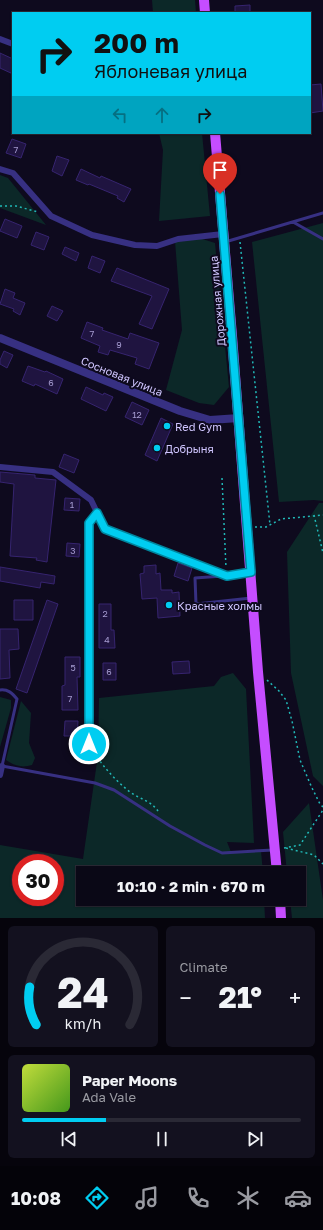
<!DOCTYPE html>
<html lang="en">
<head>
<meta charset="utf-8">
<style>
	body { margin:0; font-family:"Golos Text",sans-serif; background:#13111f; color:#f1f3f6; height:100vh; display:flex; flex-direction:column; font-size:15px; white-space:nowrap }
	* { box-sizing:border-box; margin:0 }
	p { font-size:13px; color:#999aa1 }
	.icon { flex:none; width:22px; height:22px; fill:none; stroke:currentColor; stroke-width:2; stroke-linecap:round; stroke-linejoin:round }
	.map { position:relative; height:918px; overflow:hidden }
	.side { display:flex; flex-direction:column; gap:8px; padding:8px; background:#06040c; flex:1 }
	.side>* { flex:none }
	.top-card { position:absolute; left:12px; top:12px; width:299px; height:122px; border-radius:0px; box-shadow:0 1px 3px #0004,0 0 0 1px #2a2935; background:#00cdf1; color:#111; overflow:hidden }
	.speed { position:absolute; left:12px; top:854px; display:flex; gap:8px; font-size:20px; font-weight:700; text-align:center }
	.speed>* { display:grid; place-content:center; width:52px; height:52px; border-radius:50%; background:#0a0816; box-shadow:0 1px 3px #0004,0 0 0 1px #2a2935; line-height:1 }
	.speed .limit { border:6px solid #d22; background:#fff; color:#111 }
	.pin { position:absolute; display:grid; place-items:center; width:34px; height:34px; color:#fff; margin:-41px -17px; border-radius:50% 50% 50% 0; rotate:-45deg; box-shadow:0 0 4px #0007 }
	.pin .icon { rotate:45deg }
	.me { position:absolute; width:44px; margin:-22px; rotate:0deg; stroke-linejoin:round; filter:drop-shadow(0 0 3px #0008) }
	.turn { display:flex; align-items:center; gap:14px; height:84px; padding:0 16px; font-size:18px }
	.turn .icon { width:52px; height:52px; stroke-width:2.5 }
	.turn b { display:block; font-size:28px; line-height:34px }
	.lanes { display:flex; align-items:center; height:38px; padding:0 16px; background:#0003; justify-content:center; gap:20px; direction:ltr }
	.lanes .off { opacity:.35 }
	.big { font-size:30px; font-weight:700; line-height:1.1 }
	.side .widget { flex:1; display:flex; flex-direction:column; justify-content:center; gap:6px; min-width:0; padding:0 14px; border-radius:6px; background:#13111f }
	.side .dial { align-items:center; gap:0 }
	.dial svg { height:104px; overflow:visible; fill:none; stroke:#2a2935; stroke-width:7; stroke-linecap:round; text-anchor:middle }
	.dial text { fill:#f1f3f6; stroke:none }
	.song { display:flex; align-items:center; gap:12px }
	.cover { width:48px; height:48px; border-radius:6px; background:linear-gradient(135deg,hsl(70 70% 55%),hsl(100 70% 35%)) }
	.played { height:4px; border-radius:2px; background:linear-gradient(90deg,#00cdf1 30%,#2a2935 30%) }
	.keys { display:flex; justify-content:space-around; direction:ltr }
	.heat { display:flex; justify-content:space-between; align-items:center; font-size:22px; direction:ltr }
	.side .tiles { flex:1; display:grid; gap:8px; grid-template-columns:1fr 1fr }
	.widget:last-child { grid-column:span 2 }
	.trip { position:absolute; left:76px; top:866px; width:230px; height:40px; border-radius:0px; background:#0a0816; box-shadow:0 1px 3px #0004,0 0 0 1px #2a2935; font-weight:700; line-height:40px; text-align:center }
	.menu { display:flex; height:64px; justify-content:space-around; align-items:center; background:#040309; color:#999aa1 }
	.menu .icon { width:28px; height:28px }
	.menu .current { color:#00cdf1 }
	.menu b { font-size:18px; color:#f1f3f6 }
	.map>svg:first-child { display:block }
	.green { fill:#0c2828; fill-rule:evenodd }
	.building { fill:#1f1440; stroke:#36246f }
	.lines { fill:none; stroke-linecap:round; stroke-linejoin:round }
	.path { stroke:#21b8b7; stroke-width:1.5; stroke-dasharray:2 3; stroke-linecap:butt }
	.service { stroke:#373082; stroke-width:3 }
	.minor { stroke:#373082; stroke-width:6 }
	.tertiary { stroke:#373082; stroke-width:8 }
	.primary { stroke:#c54dff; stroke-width:10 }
	.route-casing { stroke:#00859d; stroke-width:10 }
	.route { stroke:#00cdf1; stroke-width:7 }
	.poi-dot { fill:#00cdf1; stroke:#0e0a1e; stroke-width:1.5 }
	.labels { text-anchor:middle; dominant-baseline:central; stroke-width:4; stroke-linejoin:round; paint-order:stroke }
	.number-label { font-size:9px; fill:#a49acf }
	.street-label { font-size:11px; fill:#d0c6ff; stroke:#0e0a1e }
	.poi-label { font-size:11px; fill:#d0c6ff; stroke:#0e0a1e; text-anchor:start }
</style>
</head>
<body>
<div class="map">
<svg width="323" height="918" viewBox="0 0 323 918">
	<rect width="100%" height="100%" fill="#0e0a1e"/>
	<path class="green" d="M152,0H195L196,13H153Z
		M159,133H202L210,216L159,221L163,150Z
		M0,175L8,178L46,225L0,208Z
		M323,223V501L314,500L279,502L252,242Z
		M193,236L215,243L229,387L214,405L199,403L166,390L182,330L175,241Z
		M319,503H323V786L313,776L291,673L287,552Z
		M233,673L246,689L254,843L227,842L231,852L261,851L263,873H83V899H264L265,918H0V845L83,859L98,755L99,698L214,686L221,677ZM21,863H55V897H21Z
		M0,697L11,700V708L0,747Z
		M21,701L31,713L29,743L35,758L32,765C22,768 15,766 6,760Z
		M309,803L323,900V918H292L290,899H299V873H287L283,832Z"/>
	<path class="building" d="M250,5V13H235V6Z
		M0,53L13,59V74L0,68Z
		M321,84L323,111L310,113V85Z
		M12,139L26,144L21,158L6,153Z
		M57,156L69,160L62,176L52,171Z
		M81,169L100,178L101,176L131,189L124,202L117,198L118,196L89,184L88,185L76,180Z
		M5,219L22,226L17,238L0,231Z
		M36,232L49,237L44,250L31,245Z
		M65,247L79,253L76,261L62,254Z
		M92,256L105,261L100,273L88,268Z
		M117,268L169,289L152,329L139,324L152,296L111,281Z
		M5,289L15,293L13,298L25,303L20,315L13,311L14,309L0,304Z
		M52,306L63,311L57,321L47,316Z
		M87,322L103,328L102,330L128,339L130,333L159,343L149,369L135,364L137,358L110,350L108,355L98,352L100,346L81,338Z
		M4,351L13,355L7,368L0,364V360Z
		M28,366L45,372L46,371L63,379L57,394L35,384L34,386L22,381Z
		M86,387L103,395L104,393L113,397L106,411L81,399Z
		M132,402L149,410L142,425L125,417Z
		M161,418L173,424L157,461L145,455Z
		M64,454L79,460L74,473L59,467Z
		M0,472L35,475V478L56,480L47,562L36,560L37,558L10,556L14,484L0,482Z
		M65,498L80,499L79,511L64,510Z
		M67,543L80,544L79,557L66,556Z
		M178,563L192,568L188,581L174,576Z
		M156,565V574L160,573L161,590H172V593L179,592L180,616L158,618L157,598L142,599L140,574L144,573V566Z
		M0,567L55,576L54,584L41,582L40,588L0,581Z
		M14,600H33V620H14Z
		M47,600L58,604L27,693L16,689Z
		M99,604H111V630H114L115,648H99Z
		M0,629H18L19,649L9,650L10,678L0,679Z
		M65,657H80V677H77L78,710H62V686L65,685Z
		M189,661L190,673L173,674L172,662Z
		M103,663H116V680H103Z
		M65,721H78L77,736H64Z"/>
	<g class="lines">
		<path class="path" d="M0,206H16L38,212
			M240,242L270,525
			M222,478L226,568
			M314,515L323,553
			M255,527H266L281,519L323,515
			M267,680L279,691L286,700L292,721L300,760L312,788L320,804L323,807
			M92,749C102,766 115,780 130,792C140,799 151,801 158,811
			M284,848L300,845L323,810
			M286,848L314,855L323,864"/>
		<path class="service" d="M293,222L323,239
			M225,242L323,213
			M223,576L195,578L196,604L251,598
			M0,690C8,689 12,693 17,699L2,766L95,783L114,790L170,826L205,845L222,853L273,850"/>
		<path class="minor" d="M0,39L13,44
			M0,169L13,173L51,216L92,235L135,245L157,246L178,239L223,234
			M0,467L53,472L91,500L105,529L227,576L251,572
			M89,744V523L97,513
			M0,775L2,766"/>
		<path class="tertiary" d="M0,338L180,411L210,420L239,418"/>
		<path class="primary" d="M204,0L205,13
			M215,133L232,336L258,672L277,873
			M280,899L281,918"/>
	</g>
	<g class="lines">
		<defs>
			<path id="route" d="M89,744V523L97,513L105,529L227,576L251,572L220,194"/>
		</defs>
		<use href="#route" class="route-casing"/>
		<use href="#route" class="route"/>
	</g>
	<g class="poi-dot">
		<circle cx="167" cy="426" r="4"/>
		<circle cx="157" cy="448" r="4"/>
		<circle cx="169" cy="605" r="4"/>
	</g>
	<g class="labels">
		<g class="number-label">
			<text x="16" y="149">7</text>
			<text x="92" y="333">7</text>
			<text x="119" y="344">9</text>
			<text x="51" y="382">6</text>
			<text x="137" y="414">12</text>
			<text x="72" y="504">1</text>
			<text x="73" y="550">3</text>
			<text x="105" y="613">2</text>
			<text x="107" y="639">4</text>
			<text x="73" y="667">5</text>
			<text x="109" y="671">6</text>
			<text x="70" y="698">7</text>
		</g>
		<g class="street-label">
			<text transform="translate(217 301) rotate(-95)">Дорожная улица</text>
			<text transform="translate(122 376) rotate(22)">Сосновая улица</text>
		</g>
		<g class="poi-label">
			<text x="175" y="426">Red Gym</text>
			<text x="165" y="448">Добрыня</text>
			<text x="177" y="605">Красные холмы</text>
		</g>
	</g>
</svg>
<div class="speed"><div class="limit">30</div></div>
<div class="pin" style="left:220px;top:194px;background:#d93025"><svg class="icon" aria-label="arrive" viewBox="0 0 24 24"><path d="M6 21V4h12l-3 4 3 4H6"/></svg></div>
<svg class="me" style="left:89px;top:744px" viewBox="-20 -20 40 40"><circle r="17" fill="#00cdf1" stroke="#fff" stroke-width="3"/><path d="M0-11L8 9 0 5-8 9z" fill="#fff"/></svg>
<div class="trip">10:10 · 2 min · 670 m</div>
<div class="top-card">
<div class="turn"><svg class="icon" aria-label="right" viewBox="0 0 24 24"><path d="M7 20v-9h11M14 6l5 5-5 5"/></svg><div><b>200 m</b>Яблоневая улица</div></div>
<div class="lanes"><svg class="icon off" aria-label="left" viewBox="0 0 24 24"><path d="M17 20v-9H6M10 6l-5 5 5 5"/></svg><svg class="icon off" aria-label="ahead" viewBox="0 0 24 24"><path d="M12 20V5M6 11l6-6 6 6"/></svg><svg class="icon" aria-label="right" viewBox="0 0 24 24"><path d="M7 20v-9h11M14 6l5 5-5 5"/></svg></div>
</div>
</div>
<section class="side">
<div class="tiles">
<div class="widget dial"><svg viewBox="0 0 100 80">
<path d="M14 69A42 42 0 1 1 86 69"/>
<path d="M14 69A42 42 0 0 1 9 40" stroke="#00cdf1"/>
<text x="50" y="56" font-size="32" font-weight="700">24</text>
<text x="50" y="72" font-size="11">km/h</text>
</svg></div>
<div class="widget"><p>Climate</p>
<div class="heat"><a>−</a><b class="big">21°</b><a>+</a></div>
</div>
<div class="widget">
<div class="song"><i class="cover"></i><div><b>Paper Moons</b><p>Ada Vale</p></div></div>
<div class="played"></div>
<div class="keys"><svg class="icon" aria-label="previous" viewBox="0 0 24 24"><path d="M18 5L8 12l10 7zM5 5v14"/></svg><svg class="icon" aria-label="pause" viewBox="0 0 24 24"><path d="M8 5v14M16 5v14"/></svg><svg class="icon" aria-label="next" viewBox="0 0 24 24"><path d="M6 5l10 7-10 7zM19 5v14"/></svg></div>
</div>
</div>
</section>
<nav class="menu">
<b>10:08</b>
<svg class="icon current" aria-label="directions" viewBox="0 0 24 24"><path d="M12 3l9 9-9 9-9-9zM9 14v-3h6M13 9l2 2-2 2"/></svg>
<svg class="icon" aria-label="music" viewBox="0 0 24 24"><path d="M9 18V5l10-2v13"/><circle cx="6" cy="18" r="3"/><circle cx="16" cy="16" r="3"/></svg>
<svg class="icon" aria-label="phone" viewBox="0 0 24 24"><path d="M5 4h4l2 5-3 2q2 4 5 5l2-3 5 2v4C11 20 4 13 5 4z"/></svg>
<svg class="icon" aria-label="climate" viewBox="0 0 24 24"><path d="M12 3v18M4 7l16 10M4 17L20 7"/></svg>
<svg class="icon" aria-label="car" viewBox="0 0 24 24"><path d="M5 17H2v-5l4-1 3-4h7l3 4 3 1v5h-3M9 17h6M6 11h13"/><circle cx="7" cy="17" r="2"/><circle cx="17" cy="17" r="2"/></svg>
</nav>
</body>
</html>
